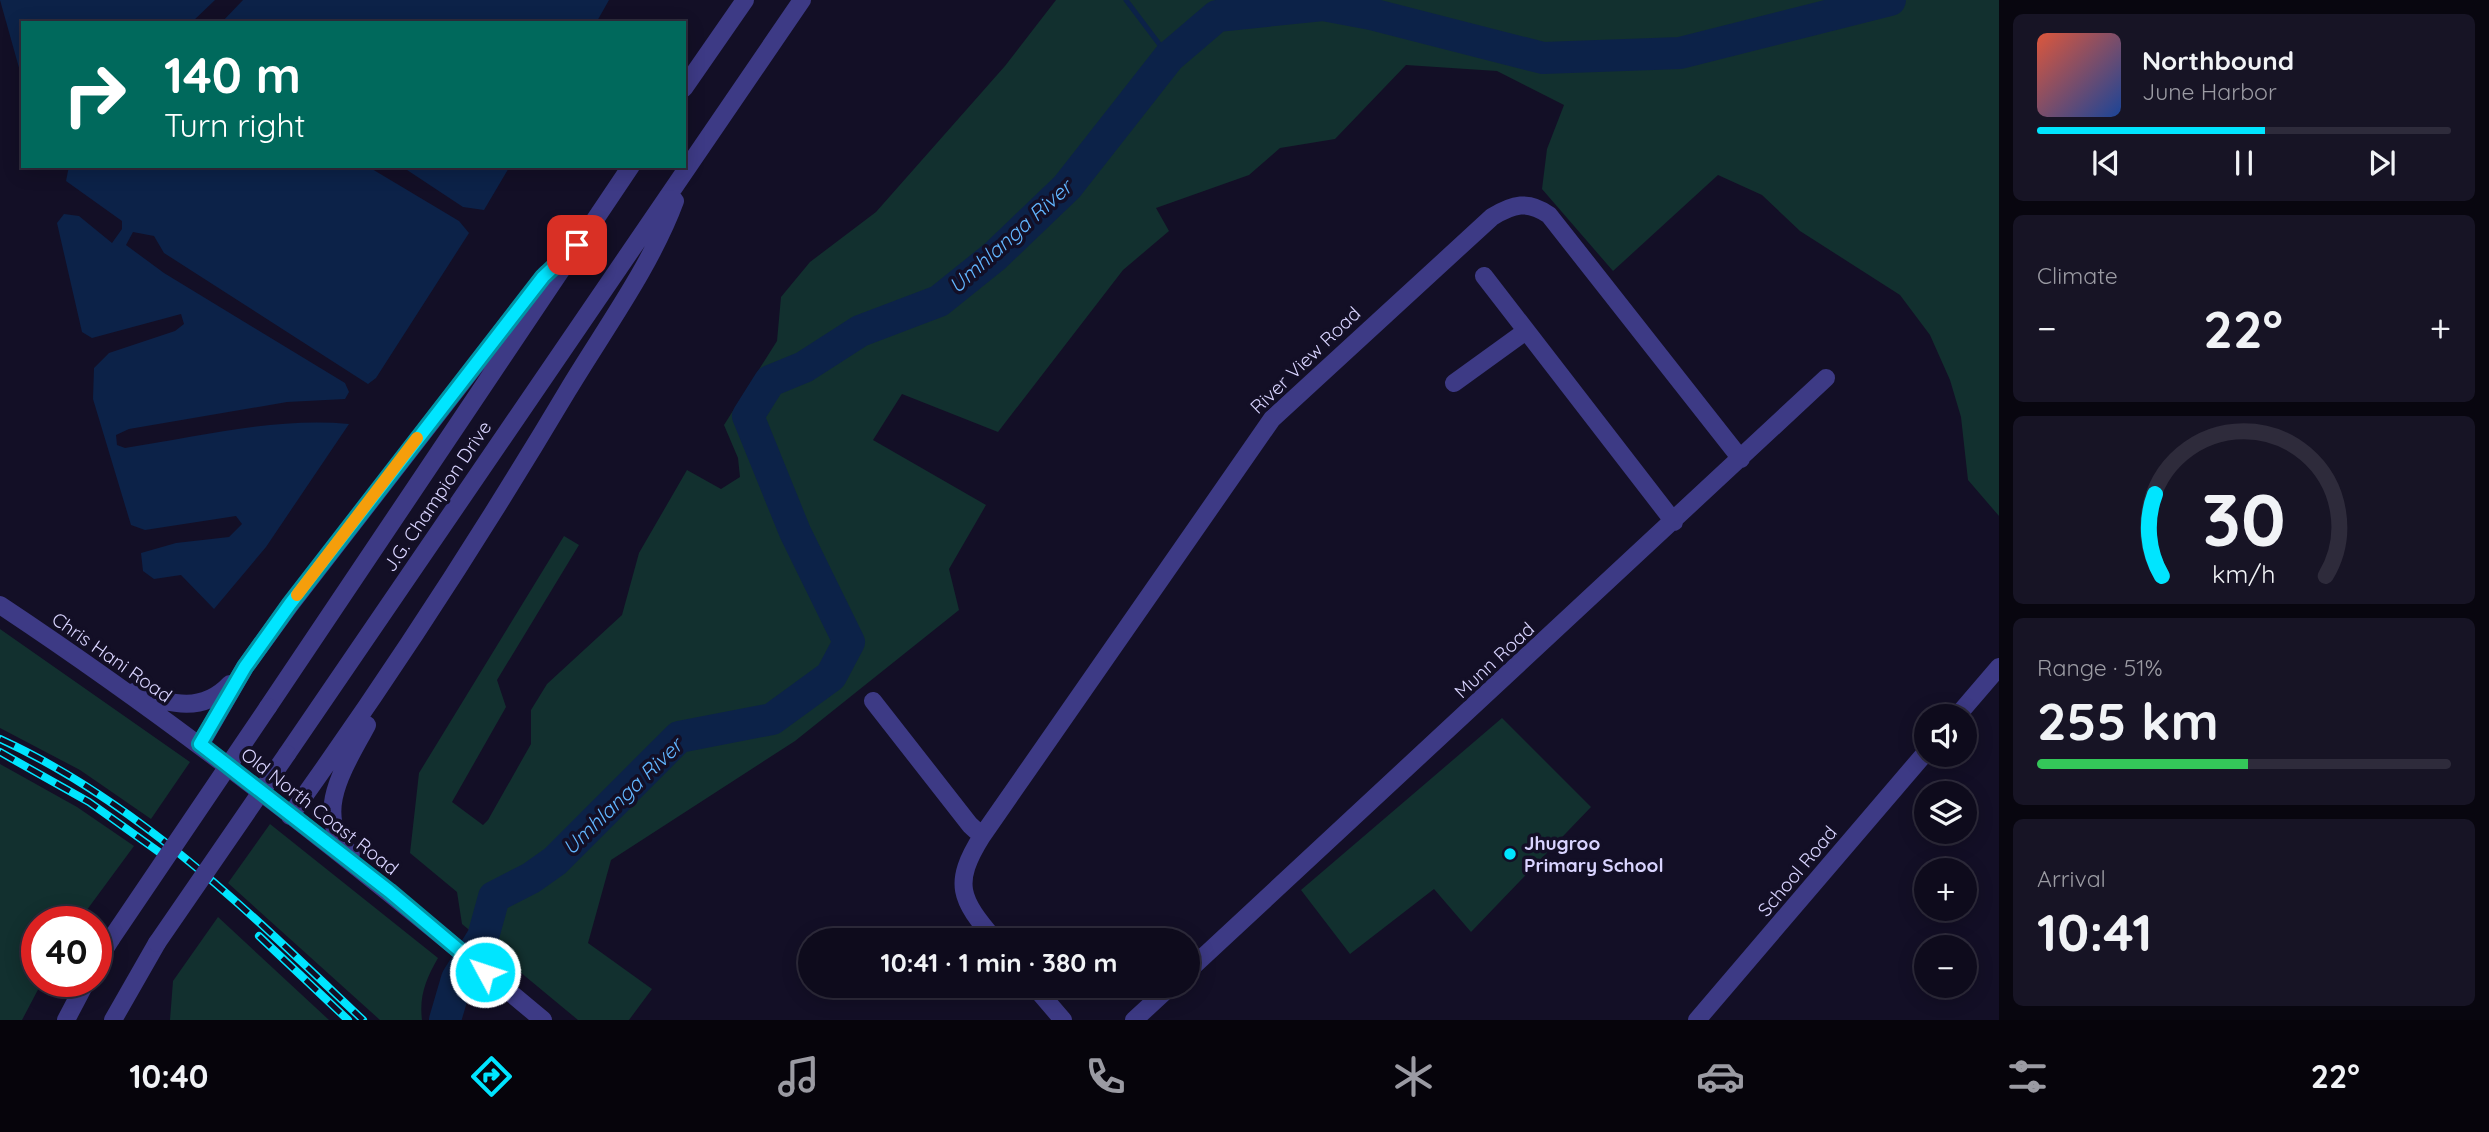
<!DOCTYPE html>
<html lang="en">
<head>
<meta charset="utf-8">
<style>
	body { margin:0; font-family:Quicksand,sans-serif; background:#171425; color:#f1f3f6; height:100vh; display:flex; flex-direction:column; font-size:26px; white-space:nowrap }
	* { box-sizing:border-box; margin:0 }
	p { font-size:23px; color:#9b9ba3 }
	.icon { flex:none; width:38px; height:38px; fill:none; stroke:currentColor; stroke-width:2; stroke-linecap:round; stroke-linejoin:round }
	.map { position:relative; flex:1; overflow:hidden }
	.drawer { display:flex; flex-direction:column; gap:14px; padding:14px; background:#08060f; width:490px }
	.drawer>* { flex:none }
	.banner { position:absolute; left:21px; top:21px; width:665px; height:147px; border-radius:0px; box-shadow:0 4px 18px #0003,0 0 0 2px #2e2b3b; background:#00695c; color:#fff; overflow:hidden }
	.controls { position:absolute; left:1914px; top:704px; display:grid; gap:14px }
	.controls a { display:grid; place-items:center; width:63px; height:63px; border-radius:50%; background:#0e0b1c; box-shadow:0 4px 18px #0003,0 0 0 2px #2e2b3b; font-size:35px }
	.speed { position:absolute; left:21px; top:906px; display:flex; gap:14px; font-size:35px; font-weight:700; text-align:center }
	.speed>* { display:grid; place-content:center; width:91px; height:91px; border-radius:50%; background:#0e0b1c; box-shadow:0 4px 18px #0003,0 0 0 2px #2e2b3b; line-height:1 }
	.speed .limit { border:10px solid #d22; background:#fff; color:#111 }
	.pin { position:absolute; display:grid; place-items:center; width:60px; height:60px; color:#fff; margin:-30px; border-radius:14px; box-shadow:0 4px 10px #0006 }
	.me { position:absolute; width:77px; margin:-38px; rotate:310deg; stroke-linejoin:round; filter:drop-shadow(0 0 5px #0008) }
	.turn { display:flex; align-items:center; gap:24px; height:147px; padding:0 28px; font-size:32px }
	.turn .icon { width:91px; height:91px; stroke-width:2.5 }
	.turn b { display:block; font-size:49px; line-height:60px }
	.big { font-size:52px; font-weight:700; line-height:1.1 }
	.drawer .tile { flex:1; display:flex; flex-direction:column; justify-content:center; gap:10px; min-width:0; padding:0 24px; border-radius:10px; background:#171425 }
	.drawer .dial { align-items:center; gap:0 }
	.dial svg { height:182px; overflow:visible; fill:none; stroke:#2e2b3b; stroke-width:7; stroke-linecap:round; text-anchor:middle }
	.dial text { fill:#f1f3f6; stroke:none }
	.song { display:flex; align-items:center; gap:21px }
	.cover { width:84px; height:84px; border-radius:10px; background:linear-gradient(135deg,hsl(10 70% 55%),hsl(220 70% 35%)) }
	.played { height:7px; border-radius:4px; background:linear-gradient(90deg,#00e5ff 55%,#2e2b3b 55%) }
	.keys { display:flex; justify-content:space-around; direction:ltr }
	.heat { display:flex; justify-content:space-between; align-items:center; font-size:38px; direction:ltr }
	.charge { height:10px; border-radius:5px; background:linear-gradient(90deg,#34c759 51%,#2e2b3b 0) }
	.trip { position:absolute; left:798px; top:928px; width:402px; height:70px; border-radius:35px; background:#0e0b1c; box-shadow:0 4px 18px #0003,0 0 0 2px #2e2b3b; font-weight:700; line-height:70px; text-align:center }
	.tabs { display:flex; height:112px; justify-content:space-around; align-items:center; background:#06040b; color:#9b9ba3 }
	.tabs .icon { width:49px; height:49px }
	.tabs .current { color:#00e5ff }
	.tabs b { font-size:32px; color:#f1f3f6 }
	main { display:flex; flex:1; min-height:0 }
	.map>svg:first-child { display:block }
	.green { fill:#12302f }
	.water { fill:#0c2248 }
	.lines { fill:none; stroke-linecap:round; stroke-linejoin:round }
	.stream { stroke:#0c2248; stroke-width:5 }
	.river { stroke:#0c2248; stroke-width:32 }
	.minor { stroke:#3d3a85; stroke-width:18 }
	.tertiary { stroke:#3d3a85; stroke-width:18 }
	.rail-casing { stroke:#00e5ff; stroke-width:8 }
	.rail { stroke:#130f26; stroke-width:5; stroke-dasharray:16; stroke-linecap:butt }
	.tertiary-bridge { stroke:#3d3a85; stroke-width:18 }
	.route-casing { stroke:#0095a6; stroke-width:18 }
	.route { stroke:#00e5ff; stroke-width:12 }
	.slow { stroke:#f59e0b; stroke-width:12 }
	.poi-dot { fill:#00e5ff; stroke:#130f26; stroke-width:2.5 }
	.labels { text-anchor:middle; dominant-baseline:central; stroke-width:7; stroke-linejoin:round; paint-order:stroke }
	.street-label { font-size:19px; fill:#d9d4ff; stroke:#130f26 }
	.poi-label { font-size:19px; font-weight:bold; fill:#d9d4ff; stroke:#130f26; text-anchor:start }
	.water-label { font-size:21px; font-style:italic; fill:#62b6ff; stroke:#130f26 }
</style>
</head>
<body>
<main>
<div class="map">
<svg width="1999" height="1020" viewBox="0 0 1999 1020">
	<rect width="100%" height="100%" fill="#130f26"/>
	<path class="green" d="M1056,0H1999V516L1968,480L1961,417L1950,380L1930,335L1900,295L1800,231L1762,195L1718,175L1613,271L1542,189L1547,149L1564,105L1497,71L1406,65L1335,139L1280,148L1249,175L1156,208L1169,231L1123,270L998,432L902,394L873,440L986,505L949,569L959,610L795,741L611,860L588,943L652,989L629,1020H578L462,924L457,892L410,853L419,773L564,536L579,545L497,680L506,707L452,802L483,825L488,820L531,744V710L547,684L622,615L639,553L687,470L721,489L740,477L738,458L724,425L777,341L781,297L810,262L876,212L1005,66Z
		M0,629L190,762L151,819L80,770L0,728Z
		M1502,718L1591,807L1471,932L1434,889L1350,954L1301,890Z
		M0,764L77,807L134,846L78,922H37V982H42L22,1020H0Z
		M270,824L438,958C426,979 419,996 422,1020H380L228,883Z
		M218,917L329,1020H170L173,981Z"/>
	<path class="water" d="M0,0H215L191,23H23V82Z
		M243,0H609L596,23H221Z
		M69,166H367L459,221L469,233L376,378L368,384L164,253L154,236L133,232L126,245L164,273L345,383L349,392L345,399L287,402L129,429L116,435L117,445L125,448C199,437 274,417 349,424L266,547L214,609L181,575L154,579L143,571L141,553L176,543L229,537L242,524L236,516L145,530L131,525L93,399L94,368L109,353L175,331L184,324L181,314L92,338L82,332L57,223L64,214L79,216L112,243L122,229V221L66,181Z
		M401,166H510L484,210L463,207Z"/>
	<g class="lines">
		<path class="stream" d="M1126,0L1169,57
			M1323,5L1329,0"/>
		<path class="river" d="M445,1020L457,979L483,937L494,897L531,878L555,861L679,737L772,719L831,676L849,642L795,532L748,416L770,381L804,367L860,331L939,301L995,256L1067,187L1169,57L1217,16L1323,5L1371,14L1543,58L1680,53L1890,0"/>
		<path class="minor" d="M1484,276L1674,522
			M1454,383L1526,331
			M873,701L970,825L982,836
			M1957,716L1999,667
			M995,940C960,899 952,884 982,836L1272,419L1492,217C1513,204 1528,200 1549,215L1741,459
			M1188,971L1826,378
			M1033,985L1063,1020
			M1134,1020L1172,985
			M1697,1020L1927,751"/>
		<path class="tertiary" d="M684,88L745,0
			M0,605C190,731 368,873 543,1020
			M134,692C169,703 201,715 230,684
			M268,707L631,166
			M200,745L245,667L290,605L546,274
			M287,754L802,0
			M290,816C389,678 481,536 568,390C604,330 651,266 675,201
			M351,854C310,815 346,765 367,725
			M96,963L111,939
			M66,1020L86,982
			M113,1020L157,943"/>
		<defs>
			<path id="rail" d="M0,739C140,803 253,916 363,1020
				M0,752L89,802L166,857
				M259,936L348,1020"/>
		</defs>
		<use href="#rail" class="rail-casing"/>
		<use href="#rail" class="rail"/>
		<path class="tertiary-bridge" d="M111,939L268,707
			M157,943L287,754"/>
	</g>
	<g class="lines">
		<defs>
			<path id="route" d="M485,972L389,891L200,744L245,667L290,604L543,277L577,245"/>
		</defs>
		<use href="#route" class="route-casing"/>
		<use href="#route" class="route"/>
		<path class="slow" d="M297,595L417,438"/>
	</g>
	<circle class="poi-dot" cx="1510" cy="854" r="7"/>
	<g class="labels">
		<g class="street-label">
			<text transform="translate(1305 360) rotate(-44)">River View Road</text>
			<text transform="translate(437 496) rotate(-56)">J.G. Champion Drive</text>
			<text transform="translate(112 657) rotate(35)">Chris Hani Road</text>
			<text transform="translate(1494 660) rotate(-43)">Munn Road</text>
			<text transform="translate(320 811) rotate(38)">Old North Coast Road</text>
			<text transform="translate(1797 871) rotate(-50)">School Road</text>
		</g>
		<g class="poi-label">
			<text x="1524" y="843">Jhugroo<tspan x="1524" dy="22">Primary School</tspan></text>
		</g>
		<g class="water-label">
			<text transform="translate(1010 236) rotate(-42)">Umhlanga River</text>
			<text transform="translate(622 796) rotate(-44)">Umhlanga River</text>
		</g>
	</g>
</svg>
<div class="controls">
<a><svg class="icon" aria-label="sound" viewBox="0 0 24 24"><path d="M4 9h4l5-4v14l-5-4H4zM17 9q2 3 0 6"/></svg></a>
<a><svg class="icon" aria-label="layers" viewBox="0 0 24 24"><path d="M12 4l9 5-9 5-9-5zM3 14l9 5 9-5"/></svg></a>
<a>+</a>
<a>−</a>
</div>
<div class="speed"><div class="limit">40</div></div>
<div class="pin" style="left:577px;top:245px;background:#d93025"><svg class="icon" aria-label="arrive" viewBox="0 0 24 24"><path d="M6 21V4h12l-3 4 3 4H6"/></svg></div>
<svg class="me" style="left:485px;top:972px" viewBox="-20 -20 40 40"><circle r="17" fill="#00e5ff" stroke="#fff" stroke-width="3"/><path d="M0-11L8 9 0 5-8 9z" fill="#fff"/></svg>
<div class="trip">10:41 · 1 min · 380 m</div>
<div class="banner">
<div class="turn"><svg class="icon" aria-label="right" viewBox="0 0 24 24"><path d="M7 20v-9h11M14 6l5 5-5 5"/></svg><div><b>140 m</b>Turn right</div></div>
</div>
</div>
<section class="drawer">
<div class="tile">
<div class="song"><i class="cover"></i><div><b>Northbound</b><p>June Harbor</p></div></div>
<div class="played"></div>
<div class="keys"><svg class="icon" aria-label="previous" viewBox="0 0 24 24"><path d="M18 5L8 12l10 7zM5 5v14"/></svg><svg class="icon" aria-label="pause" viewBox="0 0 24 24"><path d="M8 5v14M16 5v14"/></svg><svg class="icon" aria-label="next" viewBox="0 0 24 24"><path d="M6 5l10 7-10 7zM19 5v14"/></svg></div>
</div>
<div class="tile"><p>Climate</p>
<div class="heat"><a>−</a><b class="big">22°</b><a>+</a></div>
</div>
<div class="tile dial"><svg viewBox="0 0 100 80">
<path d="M14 69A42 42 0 1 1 86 69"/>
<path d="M14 69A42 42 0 0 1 11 33" stroke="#00e5ff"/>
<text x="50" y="56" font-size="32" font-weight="700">30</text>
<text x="50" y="72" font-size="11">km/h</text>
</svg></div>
<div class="tile"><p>Range · 51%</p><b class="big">255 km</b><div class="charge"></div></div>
<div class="tile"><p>Arrival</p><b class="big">10:41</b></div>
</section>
</main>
<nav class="tabs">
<b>10:40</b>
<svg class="icon current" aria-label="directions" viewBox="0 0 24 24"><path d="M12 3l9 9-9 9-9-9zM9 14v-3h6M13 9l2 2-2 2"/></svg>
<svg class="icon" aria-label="music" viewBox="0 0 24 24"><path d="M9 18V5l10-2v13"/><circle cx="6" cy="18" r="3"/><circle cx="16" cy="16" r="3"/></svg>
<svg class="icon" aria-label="phone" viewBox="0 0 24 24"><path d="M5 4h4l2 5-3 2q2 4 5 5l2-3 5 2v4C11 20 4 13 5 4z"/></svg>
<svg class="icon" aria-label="climate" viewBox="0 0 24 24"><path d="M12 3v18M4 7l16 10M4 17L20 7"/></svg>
<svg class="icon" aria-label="car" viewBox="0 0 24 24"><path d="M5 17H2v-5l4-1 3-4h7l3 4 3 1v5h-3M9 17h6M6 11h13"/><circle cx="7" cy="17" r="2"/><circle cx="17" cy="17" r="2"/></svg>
<svg class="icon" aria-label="filters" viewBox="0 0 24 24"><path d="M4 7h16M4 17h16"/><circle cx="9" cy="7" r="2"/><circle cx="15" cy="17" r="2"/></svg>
<b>22°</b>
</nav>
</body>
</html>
